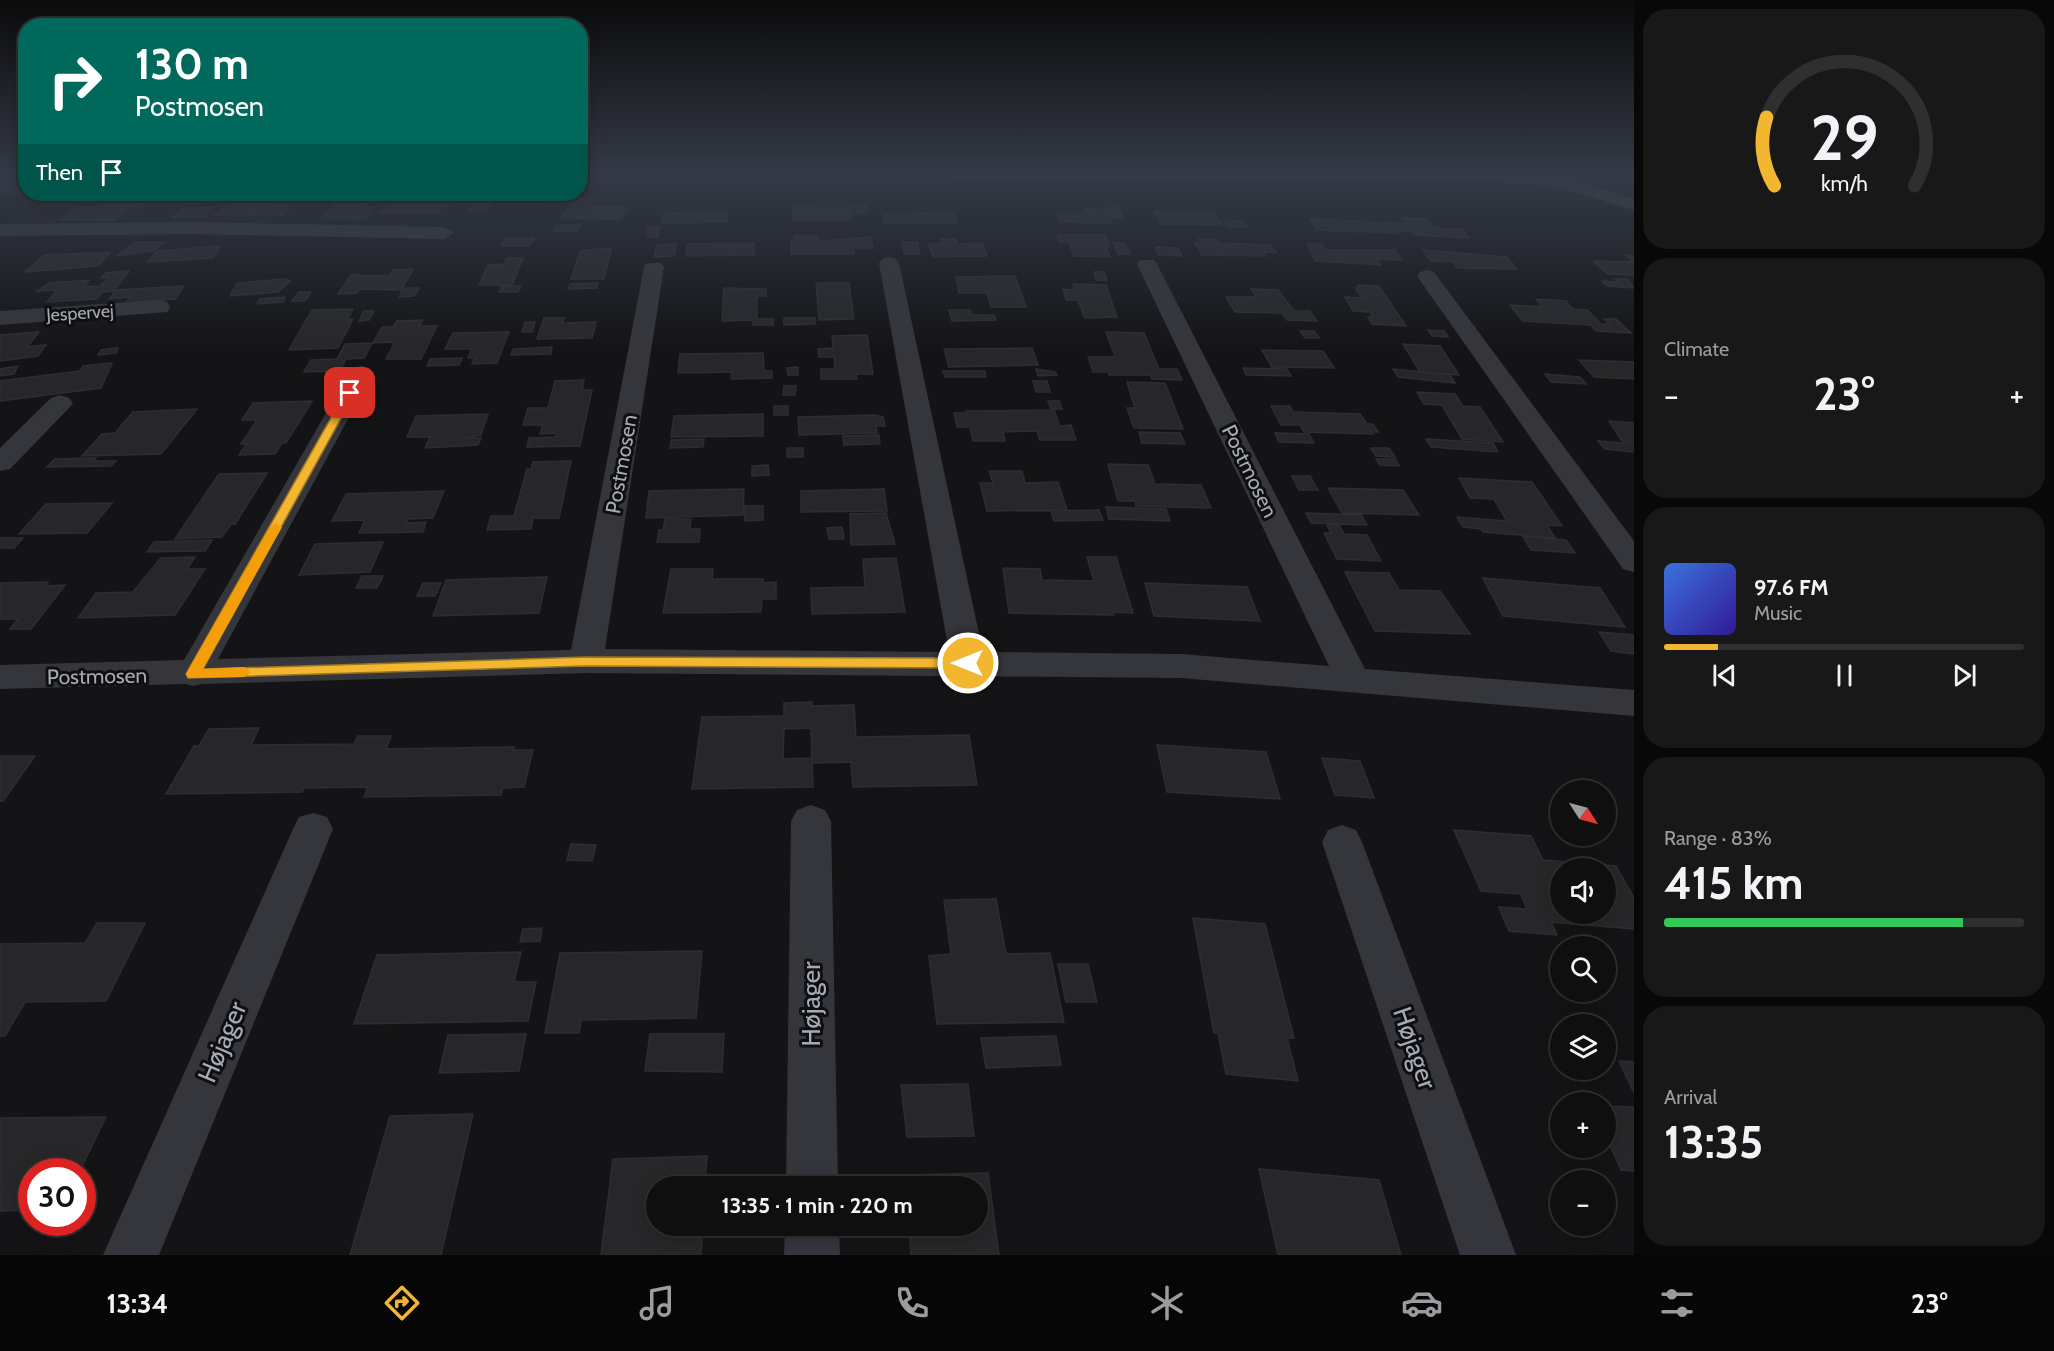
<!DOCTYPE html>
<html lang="en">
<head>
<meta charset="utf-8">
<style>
	body { margin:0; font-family:Cabin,sans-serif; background:#181819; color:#f1f3f6; height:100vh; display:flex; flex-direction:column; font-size:22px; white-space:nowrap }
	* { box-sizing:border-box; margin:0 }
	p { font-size:20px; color:#9b9c9f }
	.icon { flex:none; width:33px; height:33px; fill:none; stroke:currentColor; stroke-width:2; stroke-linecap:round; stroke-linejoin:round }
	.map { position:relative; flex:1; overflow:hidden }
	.side { display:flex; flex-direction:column; gap:9px; padding:9px; background:#080809; width:420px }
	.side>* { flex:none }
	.banner { position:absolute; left:18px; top:18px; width:570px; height:183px; border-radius:24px; box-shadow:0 3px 15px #0003,0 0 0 2px #2f2f30; background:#00695c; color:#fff; overflow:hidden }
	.needle { width:39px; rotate:126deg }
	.buttons { position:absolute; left:1550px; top:780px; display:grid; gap:12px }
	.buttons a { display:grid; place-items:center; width:66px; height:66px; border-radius:50%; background:#0f0f10; box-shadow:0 3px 15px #0003,0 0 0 2px #2f2f30; font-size:30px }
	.speed { position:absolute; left:18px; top:1158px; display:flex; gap:12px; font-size:30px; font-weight:700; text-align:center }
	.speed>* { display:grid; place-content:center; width:78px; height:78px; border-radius:50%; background:#0f0f10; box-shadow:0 3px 15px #0003,0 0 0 2px #2f2f30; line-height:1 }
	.speed .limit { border:9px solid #d22; background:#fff; color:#111 }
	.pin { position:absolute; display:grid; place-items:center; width:51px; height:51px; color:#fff; margin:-26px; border-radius:12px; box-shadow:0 3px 9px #0006 }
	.me { position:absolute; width:66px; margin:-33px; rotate:270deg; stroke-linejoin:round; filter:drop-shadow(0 0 4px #0008) }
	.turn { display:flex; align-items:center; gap:21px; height:126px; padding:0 18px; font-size:27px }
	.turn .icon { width:78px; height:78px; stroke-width:2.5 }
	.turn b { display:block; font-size:42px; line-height:51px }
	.then { display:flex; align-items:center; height:57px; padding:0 18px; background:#0003; gap:12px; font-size:22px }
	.big { font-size:45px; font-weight:800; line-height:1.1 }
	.side .card { flex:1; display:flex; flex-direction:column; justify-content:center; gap:9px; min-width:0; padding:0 21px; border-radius:24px; background:#181819 }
	.side .dial { align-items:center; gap:0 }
	.dial svg { height:156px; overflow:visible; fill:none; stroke:#2f2f30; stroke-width:7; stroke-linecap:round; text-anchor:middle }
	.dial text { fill:#f1f3f6; stroke:none }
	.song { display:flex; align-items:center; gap:18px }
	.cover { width:72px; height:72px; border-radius:9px; background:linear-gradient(135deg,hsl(220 70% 55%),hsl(250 70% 35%)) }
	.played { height:6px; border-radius:3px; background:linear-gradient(90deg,#f2b630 15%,#2f2f30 15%) }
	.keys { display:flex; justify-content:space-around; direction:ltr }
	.heat { display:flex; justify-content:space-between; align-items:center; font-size:33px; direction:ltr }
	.charge { height:9px; border-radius:4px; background:linear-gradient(90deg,#34c759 83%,#2f2f30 0) }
	.trip { position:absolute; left:646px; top:1176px; width:342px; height:60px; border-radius:30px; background:#0f0f10; box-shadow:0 3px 15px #0003,0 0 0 2px #2f2f30; font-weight:800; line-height:60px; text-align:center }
	.menu { display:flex; height:96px; justify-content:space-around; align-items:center; background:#060606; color:#9b9c9f }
	.menu .icon { width:42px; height:42px }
	.menu .active { color:#f2b630 }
	.menu b { font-size:27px; color:#f1f3f6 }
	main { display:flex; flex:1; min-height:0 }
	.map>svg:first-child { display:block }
	.building { fill:#27272a; stroke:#2e2e32; stroke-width:1.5; fill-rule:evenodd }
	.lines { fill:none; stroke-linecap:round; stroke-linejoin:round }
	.street { fill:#35363b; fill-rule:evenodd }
	.secondary { fill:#43454b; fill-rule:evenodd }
	.route { fill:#f2b630; stroke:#9d761f; stroke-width:1.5 }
	.slow { fill:#f59e0b }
	.labels { text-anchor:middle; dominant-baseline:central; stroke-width:6; stroke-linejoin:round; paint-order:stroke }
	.far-street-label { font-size:18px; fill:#a6aab6; stroke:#0f0f11 }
	.street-label { font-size:21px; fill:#a6aab6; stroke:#0f0f11 }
	.near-street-label { font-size:26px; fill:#a6aab6; stroke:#0f0f11 }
</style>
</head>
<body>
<main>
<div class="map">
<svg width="1634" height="1255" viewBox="0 0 1634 1255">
	<rect width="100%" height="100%" fill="#141416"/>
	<path class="building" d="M14,181H26V193H0V184Z
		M173,194H219L207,203H161Z
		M267,194L303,195L287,199L283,203H295L283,215H215L229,203H272L262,195Z
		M395,194H427L420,202H459L465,194H479L473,203L443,207L439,212H381L397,196H392Z
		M503,194L550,195L544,204H497Z
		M148,196H162L146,208H132Z
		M340,199H370L365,208H374L365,219L322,218Z
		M573,199H592L588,207H626L621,219L561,218Z
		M103,202H137L114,220H60L78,207H97Z
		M472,204H491L487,210H468Z
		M866,204L868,213H858L857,208H851L852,220H793V205H812V208H847V205Z
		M1107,206H1117L1124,218H1110L1112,223L1060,222L1057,214H1086L1084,209L1109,210Z
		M186,207H215L202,217H173Z
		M727,212V222L662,223L664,213Z
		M953,212L957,223H885L883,214Z
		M1154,212L1214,213L1222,225L1161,224Z
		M1401,218L1427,219L1434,228L1463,229L1469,238L1414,235L1411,231H1396L1390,221L1407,225Z
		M1310,219L1390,223L1397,233L1317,230Z
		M1223,220L1242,221L1247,227H1227Z
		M581,224L578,231H554L557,226Z
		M648,227H660L658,237H647Z
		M1057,235H1105L1110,247H1106L1110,257L1074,256L1069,242H1059Z
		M794,236H818V241L871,237L873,248H853L854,254H791V241H794Z
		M506,238H534L529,246H501Z
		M941,239H956L958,244L982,243L987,256L933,257L929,244H942Z
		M1199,239H1216L1219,243L1270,245L1276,252H1264L1267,256L1202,255L1195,243H1202Z
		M135,242H165L153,251L116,256Z
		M902,242H917L920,254H904Z
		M754,243V255L686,256L688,244Z
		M1113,243H1125L1130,254H1118Z
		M676,244L674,256L654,257L657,245Z
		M1307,244H1322L1326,250H1395L1402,260L1377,259L1381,265L1315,261Z
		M220,246L213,258L148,262L157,251Z
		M1155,247L1178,248L1182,256L1158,255Z
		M609,248L611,250L604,279H571L580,251Z
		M1423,250L1507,257L1517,269L1458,268L1453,262L1431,261Z
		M111,252L98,266L25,272L44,255Z
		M1626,255L1634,256V275L1608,274L1593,261L1633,262Z
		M507,258H523L512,285H479L488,265L504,264Z
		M413,269L401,290L360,289L357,293L338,294L351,275L389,276L393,270Z
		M129,271L114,291L102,292L97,299L47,302L57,290L37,291L49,283L89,280L84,287L104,286L101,285L109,277L101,278L105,273Z
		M1094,272H1104L1107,280H1096Z
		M1015,276L1026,307H991L987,293H959L956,277Z
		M284,279L290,281L278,292L230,296L237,283Z
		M1614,279H1628L1634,288L1607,286L1602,281L1618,282Z
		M598,283L597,288L568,289L570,284Z
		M816,283H849L854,319L819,320Z
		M1073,284L1106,285L1117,317L1085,318L1078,300H1066L1063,289L1075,290Z
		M1358,285L1379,286L1406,326L1372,324L1368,317H1373L1370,312L1353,311L1345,297L1362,298L1355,288H1360Z
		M184,286L175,299L126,303L130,297L109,299L116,290Z
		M502,286H521L518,292H499Z
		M404,288H419L414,296L399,297Z
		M724,288L766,289V296H757V319H773V325H753V320L722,321Z
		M1251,289L1278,290L1294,311H1310L1317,321L1287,320L1282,313L1235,312L1226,297H1256Z
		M299,292H311L305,301H292Z
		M285,297L283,302L257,304L260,299Z
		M1536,299L1566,301L1573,309L1587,310L1601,324L1610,325L1604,319H1616L1631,333L1596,331L1591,325L1523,321L1510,305L1542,307Z
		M353,309L347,320L353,319L338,348L289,350L312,310Z
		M949,310H970L972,315H994L996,320L952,321Z
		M364,311H374L369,320L359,321Z
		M544,318H564L562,323L596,322L592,338L537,339Z
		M784,318H815V324L784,325Z
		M423,320L419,326H437L421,359H386L395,342L373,343L382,327H393L397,321Z
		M525,322H535L532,332H522Z
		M1428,330L1444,331L1448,337L1432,336Z
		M1300,331H1314L1319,338H1305Z
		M39,332L27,347L46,345L38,356L0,361V335Z
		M509,332L497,363L472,364L475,358H468L471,349H445L453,333Z
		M1106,332L1144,333L1159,369H1177L1182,380L1152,379L1151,375H1109L1108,372H1093L1088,357H1115Z
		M867,335L873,374H856L857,379H821V369H835L834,357H819L818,349L833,348L832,336Z
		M372,343L364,358L346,359L339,371L304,372L311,360L337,359L345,344Z
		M1403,344L1440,346L1459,375L1420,372Z
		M552,347L551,354L511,355L513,349Z
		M118,348L116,353L98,355L101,350Z
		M1032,348L1038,365L949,367L944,349Z
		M1262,350L1323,351L1334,368L1272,367Z
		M763,353L764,371H772V378L731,379L732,372L678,373L680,354Z
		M462,358L459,365L427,366L430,359Z
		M1579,360L1634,362V379L1594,377Z
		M112,363L101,388L0,401V381L80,371L83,366Z
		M18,366L14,374L0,376V369Z
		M798,367V375H788L787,368Z
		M1243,368L1287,369L1291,376L1246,375Z
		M1036,369L1055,372L1057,375L1038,376Z
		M1393,369L1450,375L1455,383L1398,377Z
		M943,371H985L986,377H945Z
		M1545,374L1580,377L1586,384L1551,382Z
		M584,380L582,390H592L580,446L527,447L529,438L556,437V433L540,434L543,425H523L528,408H548L555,381Z
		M1033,381H1047L1050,392H1036Z
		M1127,382L1165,383L1183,429L1134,428L1127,408H1135Z
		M784,386H796L795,395H783Z
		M1417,392L1455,394L1463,406L1480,407L1503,442L1462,439L1442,405L1424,404Z
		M312,401L286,443H282L275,454L239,455L247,444H241L257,420H242L253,403Z
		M1048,401H1059L1062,409H1051Z
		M774,406H788V415H774Z
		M1271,406H1290L1293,412L1360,414L1367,424H1373L1378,432H1371L1373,434L1304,432L1300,425H1281Z
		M197,409L161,454L82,456L102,434L115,433L133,412Z
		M1054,410L1060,426L1071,425L1076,440H1040L1037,431L1003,432L1005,441H973L970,427H957L954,413H966V411Z
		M488,414L481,435L465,438H481L478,445L425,448L430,437H407L416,416Z
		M763,414V436L671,437L674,416Z
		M874,415L883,417L885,426H876L877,433L799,435L798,417Z
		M1609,421L1634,423V442L1622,441Z
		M1139,432L1180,433L1185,444L1142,443Z
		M1275,433L1309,434L1314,443L1279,442Z
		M879,435L880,444L844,445L843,436Z
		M704,439L703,447L670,448L671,440Z
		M1426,439L1493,443L1498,452L1431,447Z
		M1598,441L1634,444V452L1605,449Z
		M787,448H803V457H787Z
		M1371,448H1389L1395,457L1376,456Z
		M96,458L93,461H116L111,466L47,467L55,459Z
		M1376,459H1395L1399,466L1380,465Z
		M571,461L559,518H533L531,529L487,530L491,516H514L527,469H531L533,462Z
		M1108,464L1148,465L1155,484L1201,485L1211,508L1136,506L1135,501H1118Z
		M768,465L769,475L752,476V466Z
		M989,471H1022L1025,483L1058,482L1067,510L987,511L980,483H993Z
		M267,473L235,524H231L222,537L175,539L219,474Z
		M1292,476H1310L1318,490H1299Z
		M1459,478L1532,482L1562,526L1547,525L1555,538L1483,532L1481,529L1463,527L1457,517L1507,521L1494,499L1470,498Z
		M1328,488L1403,490L1419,515L1342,513Z
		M744,489L743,515L646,518L649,491Z
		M884,489L887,511L801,512V491Z
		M444,491L433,518L408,519L406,523L426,522L423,532L359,533L365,520L332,521L346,494Z
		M112,503L87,533L19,534L46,504Z
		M744,506H763V520L745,521Z
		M1106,507L1166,509L1170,521L1109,519Z
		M1099,510L1103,520L1054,521L1051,511Z
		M886,513L895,544L851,545L850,514Z
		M1306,513L1361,515L1367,525L1311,523Z
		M665,519H691L690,529H700L699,542H657L659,530H663Z
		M1327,525H1339L1344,534L1367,535L1381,561L1337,559L1324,533H1331Z
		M842,527L844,539H829L827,528Z
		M1523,536L1566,540L1575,553L1531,550Z
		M0,538H23L14,548H0Z
		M212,540L205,551L147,552L154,542Z
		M383,542L370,572L299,575L315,544Z
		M195,557L187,569H205L175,615L78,618L96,593L133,592L161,558Z
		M1087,557H1116L1133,613L1113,612L1114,615L1009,613L1003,568L1040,569L1042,580L1094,581Z
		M896,558L905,612L812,614L811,588L865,587L863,559Z
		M671,569H713L712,579H763V583L776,582V599H762L761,612L663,613Z
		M1345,572L1389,573L1399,590L1440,591L1470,634L1375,631Z
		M362,576H383L377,588H356Z
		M547,577L539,613L433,616L446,580Z
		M1483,578L1600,588L1625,627L1503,616Z
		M48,582L45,586L65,585L31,629H10L18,619H0V583Z
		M423,583H441L435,596H417Z
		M1145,583L1247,587L1260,621L1154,616Z
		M1599,632L1634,635V654L1611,651Z
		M812,702V706L854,705L856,737L969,735L977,785L853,787L851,762L812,763L813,787L692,789L702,717L784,716V703ZM811,728L812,758L783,759L784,729Z
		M259,728L251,745L354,744L358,736H391L386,749L514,747L513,750H533L524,787L503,788L501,795L364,797L368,787L304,788L302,792L166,794L194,746H199L209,729Z
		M1157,745L1266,752L1280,799L1167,792Z
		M0,756H35L3,801H0Z
		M1322,758L1360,761L1374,798L1335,795Z
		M1454,830L1531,836L1543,860L1616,866L1634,898V929L1551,922L1557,935L1509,931L1499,907L1527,909L1521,894L1481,891ZM1560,868H1605V914H1560Z
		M571,844L596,845L592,861L567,860Z
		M996,899L1006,954L1050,953L1064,1022L937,1024L929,956L951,954L944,900Z
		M1193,918L1265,924L1294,1038H1287L1298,1081L1226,1074L1218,1033H1214Z
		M97,923H145L106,1001L25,1002L5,1036H0V944L85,943Z
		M542,928L540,941L520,942L523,929Z
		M702,951L696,1018L581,1020L579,1033H545L560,953Z
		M521,952L514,982H536L528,1021L354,1024L377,955Z
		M1058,964H1088L1097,1002H1066Z
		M526,1034L519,1071L439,1073L448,1035Z
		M650,1034H724L722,1072L645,1071Z
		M1056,1036L1061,1065L986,1068L981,1038Z
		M1619,1061L1634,1062V1093Z
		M968,1084L974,1136L907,1137L901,1085Z
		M1605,1106L1634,1107V1171L1621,1170L1605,1134Z
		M473,1114L441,1255H350L390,1116Z
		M106,1117L79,1172H32V1210L0,1211V1118Z
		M707,1156L705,1186H657V1226H703L701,1255H601L613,1159Z
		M1259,1169L1379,1180L1401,1255H1278Z
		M988,1173L999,1255H911L909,1226H978V1186H906L905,1175Z"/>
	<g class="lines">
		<path class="street" d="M192,222L444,227L454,233L444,239L192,234L0,236V224Z
			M889,257L896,259L899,263L983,652L1181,654L1329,666L1137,264L1140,260H1154L1157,264L1365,669L1634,690V716L1181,678L586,673L202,684L193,686L186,684L0,689V665L184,660L349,373L353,368L361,366L369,368L373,373L218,659L571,650L644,267L647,263H661L664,267L605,649L949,652L879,263L882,259Z
			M1427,270L1434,272L1634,541V572L1623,569L1417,276L1420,272Z
			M159,300L167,302L170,307L167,312L0,325V311Z
			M60,395L69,398L73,403L69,408L10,469L0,471V448L51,398Z
			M811,805L825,810L831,821L838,1186H786L791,821L797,810Z
			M313,813L327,817L333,829L159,1255H103L293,829L299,817Z
			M1342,825L1356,830L1362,842L1516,1255H1460L1322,842L1328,830Z
			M785,1226H839L840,1255H784Z"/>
		<path class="secondary" d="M948,174H1536L1567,178L1634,199V210L1559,187L1498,181L956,179Z"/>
	</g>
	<linearGradient id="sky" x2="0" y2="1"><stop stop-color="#0b0b0c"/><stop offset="0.5" stop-color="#343a47"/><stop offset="1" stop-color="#343a47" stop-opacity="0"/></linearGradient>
	<rect width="1634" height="350" fill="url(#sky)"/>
	<path class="route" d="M350,390L355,393L203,669L586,657L968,658L975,663L968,668L586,666L188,678L186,674L345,393Z"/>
	<path class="slow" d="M276,523L282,527L203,669L244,667L251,672L244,677L188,678L186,674L270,527Z"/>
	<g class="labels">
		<g class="far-street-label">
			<text transform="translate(80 313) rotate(-4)">Jespervej</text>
		</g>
		<g class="street-label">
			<text transform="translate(621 464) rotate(-80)">Postmosen</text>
			<text transform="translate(1250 471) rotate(64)">Postmosen</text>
			<text transform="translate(97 676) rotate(-1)">Postmosen</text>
		</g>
		<g class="near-street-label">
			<text transform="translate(811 1004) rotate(-90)">Højager</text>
			<text transform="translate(222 1042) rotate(-67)">Højager</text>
			<text transform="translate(1415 1048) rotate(71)">Højager</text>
		</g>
	</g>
</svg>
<div class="buttons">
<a><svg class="needle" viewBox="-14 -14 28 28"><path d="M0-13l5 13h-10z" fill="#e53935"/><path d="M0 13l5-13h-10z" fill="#9b9c9f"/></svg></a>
<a><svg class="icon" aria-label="sound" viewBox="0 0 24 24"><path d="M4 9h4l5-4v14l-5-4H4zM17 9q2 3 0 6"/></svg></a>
<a><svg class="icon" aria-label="search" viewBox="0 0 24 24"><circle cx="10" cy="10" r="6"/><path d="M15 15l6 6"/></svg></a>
<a><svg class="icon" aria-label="layers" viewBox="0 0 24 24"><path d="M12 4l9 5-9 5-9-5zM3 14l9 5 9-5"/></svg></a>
<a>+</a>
<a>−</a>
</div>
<div class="speed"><div class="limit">30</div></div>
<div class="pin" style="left:350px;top:393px;background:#d93025"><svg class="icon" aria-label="arrive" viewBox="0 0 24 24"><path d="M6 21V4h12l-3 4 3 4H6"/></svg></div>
<svg class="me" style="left:968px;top:663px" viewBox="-20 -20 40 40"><circle r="17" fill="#f2b630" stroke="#fff" stroke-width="3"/><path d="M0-11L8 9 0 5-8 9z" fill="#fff"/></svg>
<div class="trip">13:35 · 1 min · 220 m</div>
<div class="banner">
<div class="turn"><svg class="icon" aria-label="right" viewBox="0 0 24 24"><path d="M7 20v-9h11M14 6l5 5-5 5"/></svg><div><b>130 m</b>Postmosen</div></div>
<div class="then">Then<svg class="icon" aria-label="arrive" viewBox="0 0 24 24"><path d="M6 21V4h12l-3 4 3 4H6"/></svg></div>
</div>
</div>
<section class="side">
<div class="card dial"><svg viewBox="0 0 100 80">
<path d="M14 69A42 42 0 1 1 86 69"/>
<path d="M14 69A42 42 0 0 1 10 34" stroke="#f2b630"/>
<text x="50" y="56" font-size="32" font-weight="700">29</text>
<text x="50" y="72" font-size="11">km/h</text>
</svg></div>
<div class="card"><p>Climate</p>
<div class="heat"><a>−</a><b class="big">23°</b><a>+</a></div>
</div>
<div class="card">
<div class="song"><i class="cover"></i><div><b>97.6 FM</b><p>Music</p></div></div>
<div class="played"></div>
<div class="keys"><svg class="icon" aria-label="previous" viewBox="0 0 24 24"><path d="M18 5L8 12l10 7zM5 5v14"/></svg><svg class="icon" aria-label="pause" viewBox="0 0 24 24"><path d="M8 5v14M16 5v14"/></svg><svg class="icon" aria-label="next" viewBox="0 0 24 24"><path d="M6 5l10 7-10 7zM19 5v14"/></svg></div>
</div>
<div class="card"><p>Range · 83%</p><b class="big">415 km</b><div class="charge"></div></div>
<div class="card"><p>Arrival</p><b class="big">13:35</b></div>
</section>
</main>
<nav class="menu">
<b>13:34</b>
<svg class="icon active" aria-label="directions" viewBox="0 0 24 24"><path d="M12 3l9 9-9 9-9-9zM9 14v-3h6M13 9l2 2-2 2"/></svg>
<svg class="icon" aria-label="music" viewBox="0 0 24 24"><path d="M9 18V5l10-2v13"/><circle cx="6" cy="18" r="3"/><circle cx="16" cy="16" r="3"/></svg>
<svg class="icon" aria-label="phone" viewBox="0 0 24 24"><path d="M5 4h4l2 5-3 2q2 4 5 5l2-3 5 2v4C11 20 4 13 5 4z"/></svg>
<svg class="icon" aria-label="climate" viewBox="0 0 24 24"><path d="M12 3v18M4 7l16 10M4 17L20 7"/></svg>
<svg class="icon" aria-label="car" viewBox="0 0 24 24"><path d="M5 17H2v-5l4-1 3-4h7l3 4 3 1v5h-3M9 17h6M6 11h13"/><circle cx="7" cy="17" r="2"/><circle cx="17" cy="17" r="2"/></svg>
<svg class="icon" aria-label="filters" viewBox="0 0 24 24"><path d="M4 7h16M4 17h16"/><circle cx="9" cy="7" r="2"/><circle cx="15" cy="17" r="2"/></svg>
<b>23°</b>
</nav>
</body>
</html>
